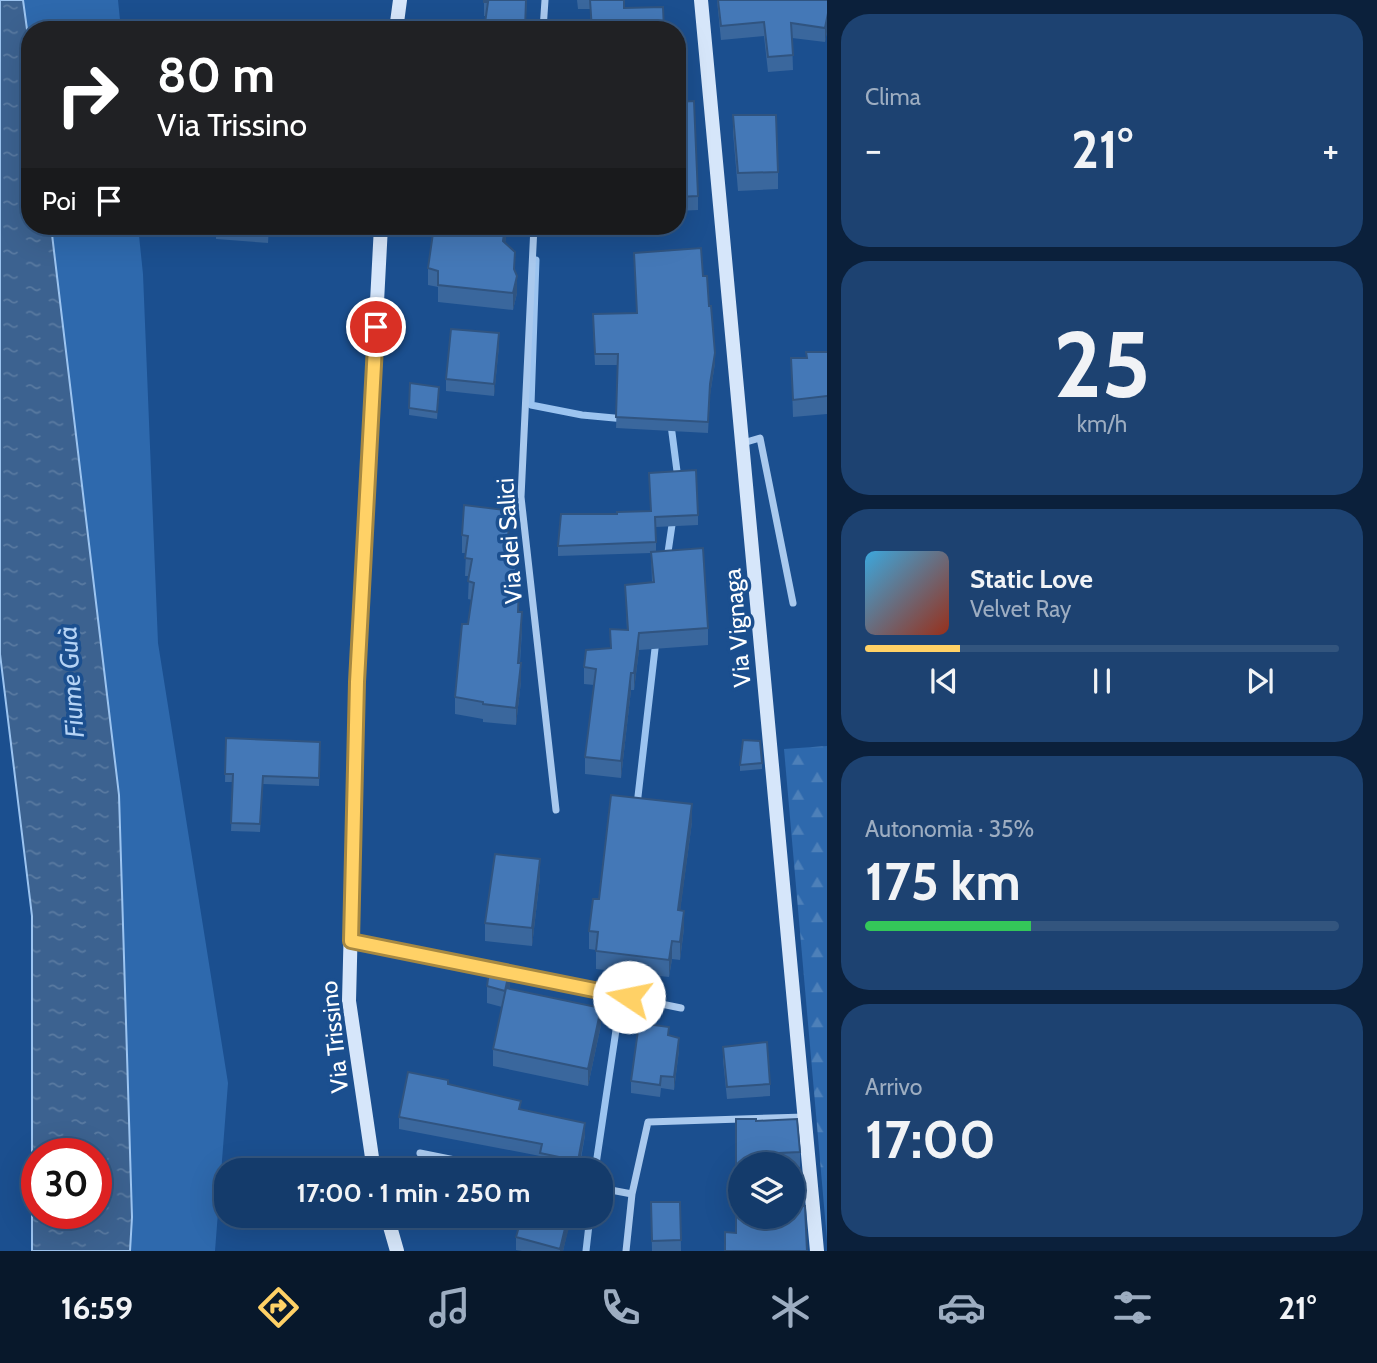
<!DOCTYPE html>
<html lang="it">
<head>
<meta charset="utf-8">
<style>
	body { margin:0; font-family:Cabin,sans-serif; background:#1d4271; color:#f1f3f6; height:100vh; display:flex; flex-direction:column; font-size:26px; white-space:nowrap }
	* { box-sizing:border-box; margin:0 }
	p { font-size:23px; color:#9dadc1 }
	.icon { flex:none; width:38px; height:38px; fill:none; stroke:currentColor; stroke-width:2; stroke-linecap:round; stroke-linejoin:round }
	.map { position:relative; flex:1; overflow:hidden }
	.drawer { display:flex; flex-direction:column; gap:14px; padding:14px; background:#0b203b; width:550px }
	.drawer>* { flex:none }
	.hud { position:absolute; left:21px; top:21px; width:665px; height:214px; border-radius:28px; box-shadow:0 7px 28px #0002,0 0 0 2px #33557e; background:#202124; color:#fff; overflow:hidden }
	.fabs { position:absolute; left:728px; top:1152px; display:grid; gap:14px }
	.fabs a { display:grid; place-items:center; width:77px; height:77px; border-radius:50%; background:#143b6b; box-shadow:0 7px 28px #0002,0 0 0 2px #33557e; font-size:35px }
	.speed { position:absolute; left:21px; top:1138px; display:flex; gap:14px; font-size:35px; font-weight:700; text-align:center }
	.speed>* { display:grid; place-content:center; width:91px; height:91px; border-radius:50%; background:#143b6b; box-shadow:0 7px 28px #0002,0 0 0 2px #33557e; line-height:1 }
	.speed .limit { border:10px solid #d22; background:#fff; color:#111 }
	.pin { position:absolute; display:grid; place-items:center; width:60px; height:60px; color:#fff; margin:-30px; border:4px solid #fff; border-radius:50%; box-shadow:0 2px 7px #0007 }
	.me { position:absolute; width:77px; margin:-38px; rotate:281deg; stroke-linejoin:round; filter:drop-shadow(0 0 5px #0008) }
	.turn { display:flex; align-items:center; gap:24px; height:147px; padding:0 21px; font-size:32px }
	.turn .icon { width:91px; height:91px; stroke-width:2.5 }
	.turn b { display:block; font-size:49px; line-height:60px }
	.then { display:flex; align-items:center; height:66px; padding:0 21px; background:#0003; gap:14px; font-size:26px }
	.big { font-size:52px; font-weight:800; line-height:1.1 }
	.drawer .widget { flex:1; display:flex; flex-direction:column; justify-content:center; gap:10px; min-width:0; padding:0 24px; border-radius:28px; background:#1d4271 }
	.drawer .dial { align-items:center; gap:0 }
	.dial b { font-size:91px; line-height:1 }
	.song { display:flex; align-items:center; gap:21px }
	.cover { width:84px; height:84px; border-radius:10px; background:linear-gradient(135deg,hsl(200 70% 55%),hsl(10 70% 35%)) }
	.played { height:7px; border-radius:4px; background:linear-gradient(90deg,#ffd166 20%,#33557e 20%) }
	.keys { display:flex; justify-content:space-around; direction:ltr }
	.heat { display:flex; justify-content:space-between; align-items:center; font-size:38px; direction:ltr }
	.charge { height:10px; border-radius:5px; background:linear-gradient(90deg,#34c759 35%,#33557e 0) }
	.trip { position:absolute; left:214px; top:1158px; width:399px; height:70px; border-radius:28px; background:#143b6b; box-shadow:0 7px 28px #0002,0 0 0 2px #33557e; font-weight:800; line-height:70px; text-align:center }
	.tab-bar { display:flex; height:112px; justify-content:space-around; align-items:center; background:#08182b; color:#9dadc1 }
	.tab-bar .icon { width:49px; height:49px }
	.tab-bar .active { color:#ffd166 }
	.tab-bar b { font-size:32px; color:#f1f3f6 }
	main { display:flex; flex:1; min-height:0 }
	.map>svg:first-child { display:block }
	.grass { fill:#2e69ad }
	.forest { fill:url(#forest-firs) }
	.water { fill:url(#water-ripples); stroke:#9cc4f0; stroke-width:2; fill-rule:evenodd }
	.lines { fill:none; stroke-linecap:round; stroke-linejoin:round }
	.stream { stroke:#9cc4f0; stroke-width:7 }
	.street { stroke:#a9c9ee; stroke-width:7 }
	.secondary { stroke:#d6e6fa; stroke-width:14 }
	.wall { fill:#3a679d }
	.shaded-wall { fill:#305480 }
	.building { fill:#4478b7; stroke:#305480; stroke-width:2 }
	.route-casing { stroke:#a68842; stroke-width:18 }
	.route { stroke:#ffd166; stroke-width:12 }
	.labels { text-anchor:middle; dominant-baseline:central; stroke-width:7; stroke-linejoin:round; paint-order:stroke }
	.street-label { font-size:24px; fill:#fff; stroke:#1b4f8f }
	.water-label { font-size:26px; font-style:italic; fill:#b5d3f5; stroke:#1b4f8f }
</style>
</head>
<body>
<main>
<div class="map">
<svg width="828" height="1251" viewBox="0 0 828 1251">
	<defs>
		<pattern id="forest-firs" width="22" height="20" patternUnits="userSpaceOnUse" patternTransform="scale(1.75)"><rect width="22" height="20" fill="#2e69ad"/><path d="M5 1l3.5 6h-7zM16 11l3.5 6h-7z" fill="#4d80b9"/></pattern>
		<pattern id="water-ripples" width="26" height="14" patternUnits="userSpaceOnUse" patternTransform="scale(1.75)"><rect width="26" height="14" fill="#3c6290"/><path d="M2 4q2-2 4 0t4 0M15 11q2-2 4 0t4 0" fill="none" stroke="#597aa1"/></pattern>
	</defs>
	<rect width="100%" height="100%" fill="#1b4f8f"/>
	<path class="grass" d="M23,0H118L121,30H30V51Z
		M51,226H138L143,274L158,643L228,1083L215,1251H130L132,1217L119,795Z"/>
	<path class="forest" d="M827,746H828L827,1240L784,749Z"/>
	<path class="water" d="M0,0H23L30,51V226H51L119,795L132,1217L130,1251H32V916L0,654ZM37,1153H96V1213H37Z"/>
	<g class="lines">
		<path class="stream" d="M536,260L531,405L582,415L625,419
			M671,425L678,479
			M667,559L673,518
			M637,805L656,640
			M595,1171L619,1010L623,963
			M586,1251L590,1216"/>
		<path class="street" d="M543,30L545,0
			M534,226L521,497L556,810
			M743,443L760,438L793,603
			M351,941L681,1008
			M420,1153L510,1171
			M600,1188L632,1194L648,1122L805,1117
			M626,1251L632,1194"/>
		<path class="secondary" d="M701,0L817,1251
			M396,30L400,0
			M374,1171L349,1001L357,682L381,226
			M387,1216L397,1251"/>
	</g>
	<path class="wall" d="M484,0H527L525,30H484L486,16H484Z
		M577,0H624V8L664,30H591L590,9H578Z
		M717,0H828V27L825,42L792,38L793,70L768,72L764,36L721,40Z
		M677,102L698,196V210L677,211Z
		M733,115L778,172V189L738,191L733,132Z
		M216,226H269L268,243L216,239Z
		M508,226L505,243L515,271L517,293L513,310L438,302V287L428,285V268Z
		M703,276L709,306L715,363L710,395L708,433L616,428L618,365H595L593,325L636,313Z
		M499,346L494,396L446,391V379Z
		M806,352H828V414L793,417L791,358H806Z
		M410,383L439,393L437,419L409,415Z
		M649,473L698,515V525L656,527V552L708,628V645L639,650L634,690H631L621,778L585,774V757L594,685L584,684V667L610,648V629L627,630L625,585L652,582L651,553L558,556V546L617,514L651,511Z
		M505,517L509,541L517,583L519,612L522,630L520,663L521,681L516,725L483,722V719L455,714V697L472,600L468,599L469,576H465L466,553H462V535Z
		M226,738L320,742L319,786L263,784L260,832L231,831L233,782H225Z
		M762,763V769L740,771V765Z
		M692,822L680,910L684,928L680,960L672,959L669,977L596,969V950L589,949V931L599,899Z
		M540,877L532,946L485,941V923Z
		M510,985L509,989L601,1025L588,1086L493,1066V1049L502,1007L487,1003V986Z
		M669,1036L679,1050L674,1090L661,1088L660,1097L631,1093V1081Z
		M723,1047L770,1084V1096L727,1099L723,1060Z
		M448,1084L521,1109L585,1135L579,1171H566L540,1165V1156L399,1129V1117Z
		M736,1119H756V1121L797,1119L800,1152V1167H793V1164H740V1216H793V1206H805L807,1251H725V1232L736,1233Z
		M651,1202H680L681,1251H652Z
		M571,1216L563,1251H522L516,1250V1237Z"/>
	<path class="shaded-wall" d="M828,13V27L825,42V28Z
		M505,226H508L503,258V241Z
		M517,276V293L513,310V293Z
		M499,333V346L494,396V384Z
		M715,353V363L710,395L708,433L710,384Z
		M522,612V630L518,681V663Z
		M639,633V650L634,690V673Z
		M521,663V681L516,725V708Z
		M631,673V690L621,778V761Z
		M692,804V822L678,928V910Z
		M540,859V877L532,946V928Z
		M684,911V928L680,960V942Z
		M672,941V959L669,977V960Z
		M510,968V985L505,1008V991Z
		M601,1008V1025L588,1086V1069Z
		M679,1038V1050L674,1090V1077Z
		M585,1123V1135L578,1171V1161Z
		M568,1216H571V1220L563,1251H560Z"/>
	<path class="building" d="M484,0H526L525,30H484L488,2H484Z
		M590,0H624V8L663,7L664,30H592Z
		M718,0H828V13L825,28L791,23L793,55L768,57L764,22L721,26Z
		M694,101L698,196L677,197V102Z
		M733,115H776L778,172L738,173Z
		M216,226H268V231Z
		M434,226H505L503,241L515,252L514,269L517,276L513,293L438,285V271L428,268Z
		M701,248L703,276H707L709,306H711L715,353L710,384L708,422L616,417L618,354H595L593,314L637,313L634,253Z
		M451,329L499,333L494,384L446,379Z
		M806,352H828V396L793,400L791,358H807Z
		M410,383L439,387L437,412L409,408Z
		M696,470L698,515L655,517L656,542L558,546L561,514H617V512L651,511L649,473Z
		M464,505L505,510L504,517L509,518L508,541H513L512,564L517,565L515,587H519L518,612H522L518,663H521L516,708L483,704V702L455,697L462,624H468L474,583L468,581L472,559L465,558L468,536L462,535Z
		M703,548L708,628L639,633L634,673H631L621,761L585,757L596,669L584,667L586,650L611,648L610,629L628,630L625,585L654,582L651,552Z
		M226,738L320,742L319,778L263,776L260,824L231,823L233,774H225Z
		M743,740L760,741L762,763L740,765Z
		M611,795L692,804L678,910L684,911L680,942L672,941L669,960L596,951L598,932L589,931L593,899H599Z
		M495,854L540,859L532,928L485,923Z
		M490,964L510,968L505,991L487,986Z
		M506,988L601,1008L588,1069L493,1049Z
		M639,1023L669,1027L668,1035L679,1038L674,1077L661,1076L660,1085L631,1081Z
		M767,1042L770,1084L727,1087L723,1047Z
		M408,1072L448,1080V1084L521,1101L519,1109L585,1123L578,1161L540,1153L542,1144L399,1117Z
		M736,1119H756V1121L797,1119L800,1152L756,1154V1164H740V1216H793V1206H805L807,1251H725V1232L736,1233Z
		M651,1202H680L681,1240L652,1241Z
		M522,1216H568L560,1249L516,1237Z"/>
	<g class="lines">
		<defs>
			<path id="route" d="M376,327L357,682L351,941L629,997"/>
		</defs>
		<use href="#route" class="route-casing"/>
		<use href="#route" class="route"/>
	</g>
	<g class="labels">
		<g class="street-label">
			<text transform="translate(509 541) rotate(-94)">Via dei Salici</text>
			<text transform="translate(737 628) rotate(-95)">Via Vignaga</text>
			<text transform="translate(334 1037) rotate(-96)">Via Trissino</text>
		</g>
		<g class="water-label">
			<text transform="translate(71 682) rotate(-94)">Fiume Guà</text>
		</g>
	</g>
</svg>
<div class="fabs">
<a><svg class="icon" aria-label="layers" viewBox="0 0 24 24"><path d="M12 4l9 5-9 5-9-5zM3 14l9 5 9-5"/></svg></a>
</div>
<div class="speed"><div class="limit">30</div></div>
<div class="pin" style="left:376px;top:327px;background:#d93025"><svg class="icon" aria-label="arrive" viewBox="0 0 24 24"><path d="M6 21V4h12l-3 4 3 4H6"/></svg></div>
<svg class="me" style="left:629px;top:997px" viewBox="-20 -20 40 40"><circle r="19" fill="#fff"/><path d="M0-13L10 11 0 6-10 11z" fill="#ffd166"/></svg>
<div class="trip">17:00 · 1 min · 250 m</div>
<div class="hud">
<div class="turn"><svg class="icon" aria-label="right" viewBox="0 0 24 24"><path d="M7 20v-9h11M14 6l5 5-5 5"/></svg><div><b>80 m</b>Via Trissino</div></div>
<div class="then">Poi<svg class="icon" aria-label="arrive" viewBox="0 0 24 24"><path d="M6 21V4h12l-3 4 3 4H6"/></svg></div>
</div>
</div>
<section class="drawer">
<div class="widget"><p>Clima</p>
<div class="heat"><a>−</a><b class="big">21°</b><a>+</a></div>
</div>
<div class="widget dial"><b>25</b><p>km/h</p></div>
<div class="widget">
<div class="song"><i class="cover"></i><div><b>Static Love</b><p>Velvet Ray</p></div></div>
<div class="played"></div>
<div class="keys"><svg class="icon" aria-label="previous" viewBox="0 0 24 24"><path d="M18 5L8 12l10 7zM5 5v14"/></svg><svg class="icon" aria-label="pause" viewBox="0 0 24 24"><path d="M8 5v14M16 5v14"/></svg><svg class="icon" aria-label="next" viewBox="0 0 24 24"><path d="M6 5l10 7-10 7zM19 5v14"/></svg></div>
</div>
<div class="widget"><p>Autonomia · 35%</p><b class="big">175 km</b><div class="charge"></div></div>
<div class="widget"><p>Arrivo</p><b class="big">17:00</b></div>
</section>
</main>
<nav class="tab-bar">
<b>16:59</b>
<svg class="icon active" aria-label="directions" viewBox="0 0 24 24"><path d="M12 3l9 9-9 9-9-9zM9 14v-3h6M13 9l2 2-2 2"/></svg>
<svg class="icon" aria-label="music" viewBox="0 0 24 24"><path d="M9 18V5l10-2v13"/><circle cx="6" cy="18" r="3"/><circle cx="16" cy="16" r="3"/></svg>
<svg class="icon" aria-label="phone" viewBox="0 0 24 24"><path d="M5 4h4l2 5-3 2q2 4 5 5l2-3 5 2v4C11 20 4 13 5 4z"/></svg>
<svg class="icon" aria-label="climate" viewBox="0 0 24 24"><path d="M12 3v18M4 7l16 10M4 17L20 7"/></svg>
<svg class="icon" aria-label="car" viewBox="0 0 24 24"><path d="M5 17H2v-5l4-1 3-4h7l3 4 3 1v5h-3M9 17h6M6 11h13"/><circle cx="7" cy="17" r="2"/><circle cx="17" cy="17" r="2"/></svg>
<svg class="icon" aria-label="filters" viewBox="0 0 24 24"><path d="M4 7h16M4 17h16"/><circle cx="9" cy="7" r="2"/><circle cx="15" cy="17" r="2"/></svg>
<b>21°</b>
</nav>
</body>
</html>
